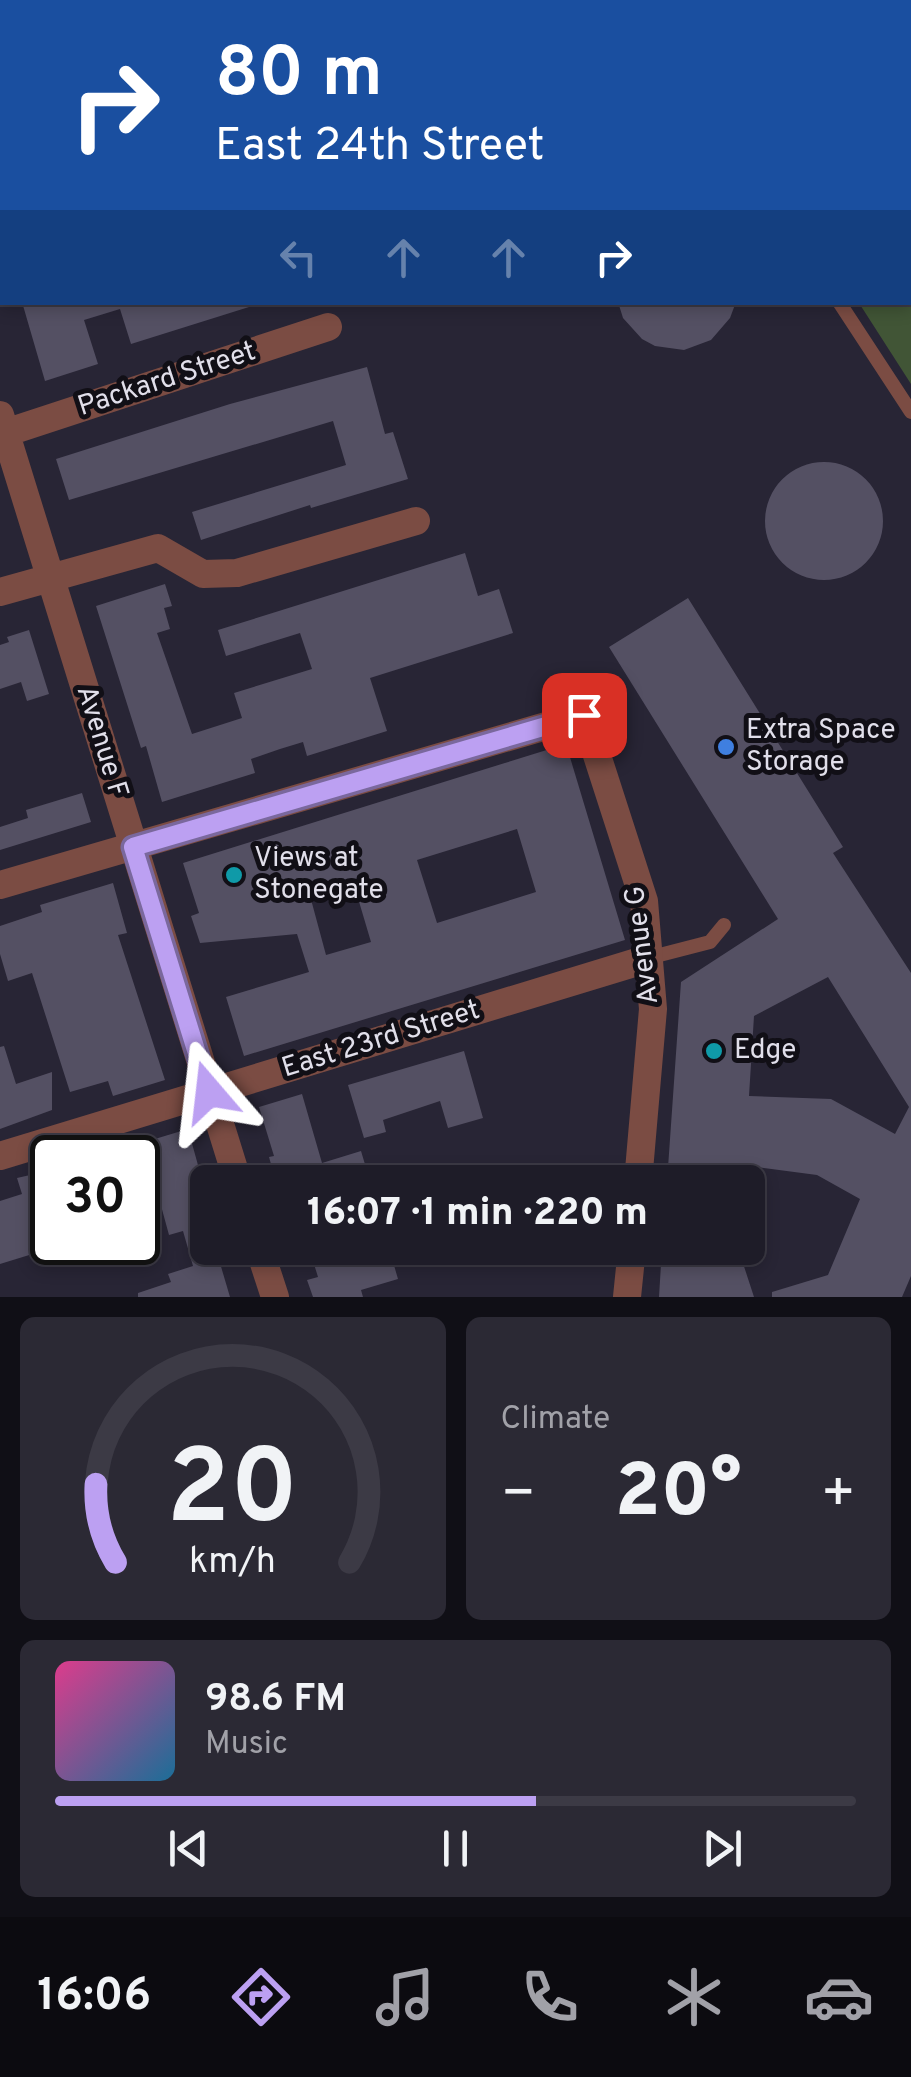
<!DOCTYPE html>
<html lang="en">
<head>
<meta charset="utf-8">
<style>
	body { margin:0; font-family:Overpass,sans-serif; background:#2b2934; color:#f1f3f6; height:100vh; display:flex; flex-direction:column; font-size:38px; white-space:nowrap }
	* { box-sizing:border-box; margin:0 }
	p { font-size:32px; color:#a1a1a8 }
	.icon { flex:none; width:55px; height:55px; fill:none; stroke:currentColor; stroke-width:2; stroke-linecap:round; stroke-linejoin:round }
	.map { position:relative; height:1297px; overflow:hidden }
	.drawer { display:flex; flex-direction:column; gap:20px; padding:20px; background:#100f16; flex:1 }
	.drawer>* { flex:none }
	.guide { position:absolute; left:0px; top:0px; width:912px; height:305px; box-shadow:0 5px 15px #0003,0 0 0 2px #3c3a45; background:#1a4fa0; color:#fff; overflow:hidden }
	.speed { position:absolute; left:30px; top:1135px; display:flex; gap:20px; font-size:50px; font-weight:700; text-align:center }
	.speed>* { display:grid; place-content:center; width:130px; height:130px; border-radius:50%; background:#1e1c28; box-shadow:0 5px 15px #0003,0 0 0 2px #3c3a45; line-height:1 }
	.speed .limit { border:5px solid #111; border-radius:15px; background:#fff; color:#111 }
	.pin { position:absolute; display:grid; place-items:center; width:85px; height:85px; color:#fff; margin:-42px; border-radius:20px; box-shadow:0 5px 15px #0006 }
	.me { position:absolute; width:110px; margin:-55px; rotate:343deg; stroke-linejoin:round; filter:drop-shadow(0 0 8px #0008) }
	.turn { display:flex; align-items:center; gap:35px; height:210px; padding:0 50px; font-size:45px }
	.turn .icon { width:130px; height:130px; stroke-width:2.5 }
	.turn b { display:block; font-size:70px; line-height:85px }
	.lanes { display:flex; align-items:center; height:95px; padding:0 50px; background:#0003; justify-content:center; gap:50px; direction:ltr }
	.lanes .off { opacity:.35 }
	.big { font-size:75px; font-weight:800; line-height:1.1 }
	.drawer .tile { flex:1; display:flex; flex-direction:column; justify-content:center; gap:15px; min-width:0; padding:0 35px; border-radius:15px; background:#2b2934 }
	.drawer .dial { align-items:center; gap:0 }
	.dial svg { height:260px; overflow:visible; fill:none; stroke:#3c3a45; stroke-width:7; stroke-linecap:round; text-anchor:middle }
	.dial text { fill:#f1f3f6; stroke:none }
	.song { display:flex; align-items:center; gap:30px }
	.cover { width:120px; height:120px; border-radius:15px; background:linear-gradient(135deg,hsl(330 70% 55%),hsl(200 70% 35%)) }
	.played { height:10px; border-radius:5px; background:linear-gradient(90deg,#bca0f2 60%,#3c3a45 60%) }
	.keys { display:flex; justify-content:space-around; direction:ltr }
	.heat { display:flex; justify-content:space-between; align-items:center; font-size:55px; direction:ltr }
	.drawer .tiles { flex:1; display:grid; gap:20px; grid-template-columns:1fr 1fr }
	.tile:last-child { grid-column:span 2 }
	.trip { position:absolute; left:190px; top:1165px; width:575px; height:100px; border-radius:15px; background:#1e1c28; box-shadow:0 5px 15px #0003,0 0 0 2px #3c3a45; font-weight:800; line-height:100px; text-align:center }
	.tab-bar { display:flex; height:160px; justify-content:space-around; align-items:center; background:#0c0b10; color:#a1a1a8 }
	.tab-bar .icon { width:70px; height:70px }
	.tab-bar .active { color:#bca0f2 }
	.tab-bar b { font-size:45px; color:#f1f3f6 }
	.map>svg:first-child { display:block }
	.green { fill:#415536 }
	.building { fill:#545063; fill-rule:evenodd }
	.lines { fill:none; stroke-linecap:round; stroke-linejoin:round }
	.service { stroke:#7b4c43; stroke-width:14 }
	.minor { stroke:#7b4c43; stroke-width:28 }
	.route-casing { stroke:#7a689d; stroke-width:25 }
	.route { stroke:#bca0f2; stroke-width:18 }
	.shop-dot { fill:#3f7fe0; stroke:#110f16; stroke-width:4 }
	.culture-dot { fill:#0f9aa8; stroke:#110f16; stroke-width:4 }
	.labels { text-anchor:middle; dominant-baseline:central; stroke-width:10; stroke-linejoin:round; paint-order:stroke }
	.street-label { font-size:28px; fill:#e1dfea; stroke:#110f16 }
	.poi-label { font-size:28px; fill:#e1dfea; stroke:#110f16; text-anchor:start }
</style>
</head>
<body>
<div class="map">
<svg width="911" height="1297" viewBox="0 0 911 1297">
	<rect width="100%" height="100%" fill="#282535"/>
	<path class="green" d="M910,276L911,278V384L859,303L910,302Z"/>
	<path class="building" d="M22,302H248L249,307L131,344L120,309L84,320L98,364L45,381Z
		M618,302H736L730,318L711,340L684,350L655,346L642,339L623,318Z
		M367,367L385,434L393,432L408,479L311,508L310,505L201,540L192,512L346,465L333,421L69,500L56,459L230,404Z
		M765 521a59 59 0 1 1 118 0a59 59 0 1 1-118 0Z
		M465,553L478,596L499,589L513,633L370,678L387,731L307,756L303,742L280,749L251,759L255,773L162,802L146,746L141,748L96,606L165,584L172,606L164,608L170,629L157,633L192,734L242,718L234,693L312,669L300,633L226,656L218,630Z
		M688,598L843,847L833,853L911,973V1276L902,1297H772V1292L828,1275L860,1199L817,1175L742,1165L740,1182H667L681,982L778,919L609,647ZM828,977L909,1107L895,1134L831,1099L749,1096L754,1016Z
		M29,630L49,694L27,701L21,682L0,689V645L9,642L7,637Z
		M566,744L625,940L244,1056L226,997L309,972L297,934L200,943L191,916L199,913L183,863ZM517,829L536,892L437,923L417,860ZM352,878L371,942L326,955L309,892Z
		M82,793L91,822L0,850V827L28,818L26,810Z
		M113,883L127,933L118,935L165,1080L113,1096L108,1081L70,1092L32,973L8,981L0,954V926L42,912L40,905Z
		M4,1046L16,1084L52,1072V1110L0,1129V1047Z
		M464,1051L483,1118L448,1128L440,1101L383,1120L386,1132L364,1138L348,1085Z
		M302,1094L322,1163L361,1151L367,1171L329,1182H276L269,1157L274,1156L259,1107Z
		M188,1129L201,1176L195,1178L208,1220V1256L217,1253L230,1297H138V1293L171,1282L168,1274L193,1266L183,1231L169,1235L151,1169L143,1171L135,1145Z
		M52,1170V1248L0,1264V1201L22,1194L17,1178Z
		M309,1248H376L379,1259L391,1255L398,1279L361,1290L363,1297H313L307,1280L318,1277Z
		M662,1248H738L754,1297H659Z"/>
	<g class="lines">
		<path class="service" d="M839,302L911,412
			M648,958L710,942L724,925"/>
		<path class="minor" d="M0,192L2,191
			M0,415L238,1182
			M5,433L328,327
			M0,592L158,548L203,574L237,573L416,521
			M0,885L584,715L644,901L653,1009L638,1182
			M0,1156L647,959
			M259,1248L275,1297
			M627,1297L632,1248"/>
	</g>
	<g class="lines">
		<defs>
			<path id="route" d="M209,1092L133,847L584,715"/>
		</defs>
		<use href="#route" class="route-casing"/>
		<use href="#route" class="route"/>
	</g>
	<circle class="shop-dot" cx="726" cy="747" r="10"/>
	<g class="culture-dot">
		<circle cx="234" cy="875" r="10"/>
		<circle cx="714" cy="1051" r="10"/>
	</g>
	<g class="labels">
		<g class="street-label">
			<text transform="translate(167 380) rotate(-18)">Packard Street</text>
			<text transform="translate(101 742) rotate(73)">Avenue F</text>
			<text transform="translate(643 945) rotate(-97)">Avenue G</text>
			<text transform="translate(381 1040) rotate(-17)">East 23rd Street</text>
		</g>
		<g class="poi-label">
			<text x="746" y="731">Extra Space<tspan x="746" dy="32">Storage</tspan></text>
			<text x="254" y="859">Views at<tspan x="254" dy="32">Stonegate</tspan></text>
			<text x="734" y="1051">Edge</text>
		</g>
	</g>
</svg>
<div class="speed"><div class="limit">30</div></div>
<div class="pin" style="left:584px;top:715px;background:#d93025"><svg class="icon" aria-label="arrive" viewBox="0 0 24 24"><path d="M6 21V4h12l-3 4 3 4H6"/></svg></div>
<svg class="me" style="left:209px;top:1092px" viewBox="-20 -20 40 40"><path d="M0-17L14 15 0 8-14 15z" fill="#bca0f2" stroke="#fff" stroke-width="4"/></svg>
<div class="trip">16:07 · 1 min · 220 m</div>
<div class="guide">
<div class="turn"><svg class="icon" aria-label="right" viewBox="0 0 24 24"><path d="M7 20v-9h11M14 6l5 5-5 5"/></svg><div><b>80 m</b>East 24th Street</div></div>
<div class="lanes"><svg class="icon off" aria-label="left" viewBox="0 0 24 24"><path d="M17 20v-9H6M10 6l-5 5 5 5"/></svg><svg class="icon off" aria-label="ahead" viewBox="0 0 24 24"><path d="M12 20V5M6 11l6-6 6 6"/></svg><svg class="icon off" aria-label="ahead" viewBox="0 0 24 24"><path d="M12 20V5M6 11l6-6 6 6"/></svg><svg class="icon" aria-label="right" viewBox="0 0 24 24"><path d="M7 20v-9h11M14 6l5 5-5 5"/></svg></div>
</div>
</div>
<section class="drawer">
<div class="tiles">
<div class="tile dial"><svg viewBox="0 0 100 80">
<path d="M14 69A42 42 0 1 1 86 69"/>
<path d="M14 69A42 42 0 0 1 8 45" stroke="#bca0f2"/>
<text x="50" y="56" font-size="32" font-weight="700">20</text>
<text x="50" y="72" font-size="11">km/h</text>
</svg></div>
<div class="tile"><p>Climate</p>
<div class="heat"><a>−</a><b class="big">20°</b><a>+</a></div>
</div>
<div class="tile">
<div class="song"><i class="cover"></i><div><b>98.6 FM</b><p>Music</p></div></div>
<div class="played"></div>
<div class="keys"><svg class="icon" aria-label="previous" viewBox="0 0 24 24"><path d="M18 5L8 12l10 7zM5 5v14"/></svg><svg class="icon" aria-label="pause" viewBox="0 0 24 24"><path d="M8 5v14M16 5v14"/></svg><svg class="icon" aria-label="next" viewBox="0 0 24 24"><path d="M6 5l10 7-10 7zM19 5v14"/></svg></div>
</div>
</div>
</section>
<nav class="tab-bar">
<b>16:06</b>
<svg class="icon active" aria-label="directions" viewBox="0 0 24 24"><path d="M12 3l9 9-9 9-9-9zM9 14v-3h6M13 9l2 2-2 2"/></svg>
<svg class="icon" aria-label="music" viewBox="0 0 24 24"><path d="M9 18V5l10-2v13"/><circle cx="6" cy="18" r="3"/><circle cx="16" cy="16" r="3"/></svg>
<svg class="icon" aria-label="phone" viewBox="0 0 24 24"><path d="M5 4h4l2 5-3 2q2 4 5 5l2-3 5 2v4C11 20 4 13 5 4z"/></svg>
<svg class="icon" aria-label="climate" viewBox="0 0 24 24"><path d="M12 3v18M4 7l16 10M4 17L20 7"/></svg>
<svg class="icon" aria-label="car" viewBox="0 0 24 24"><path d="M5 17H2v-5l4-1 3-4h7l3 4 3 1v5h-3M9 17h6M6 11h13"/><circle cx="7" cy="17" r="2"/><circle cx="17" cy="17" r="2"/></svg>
</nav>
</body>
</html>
